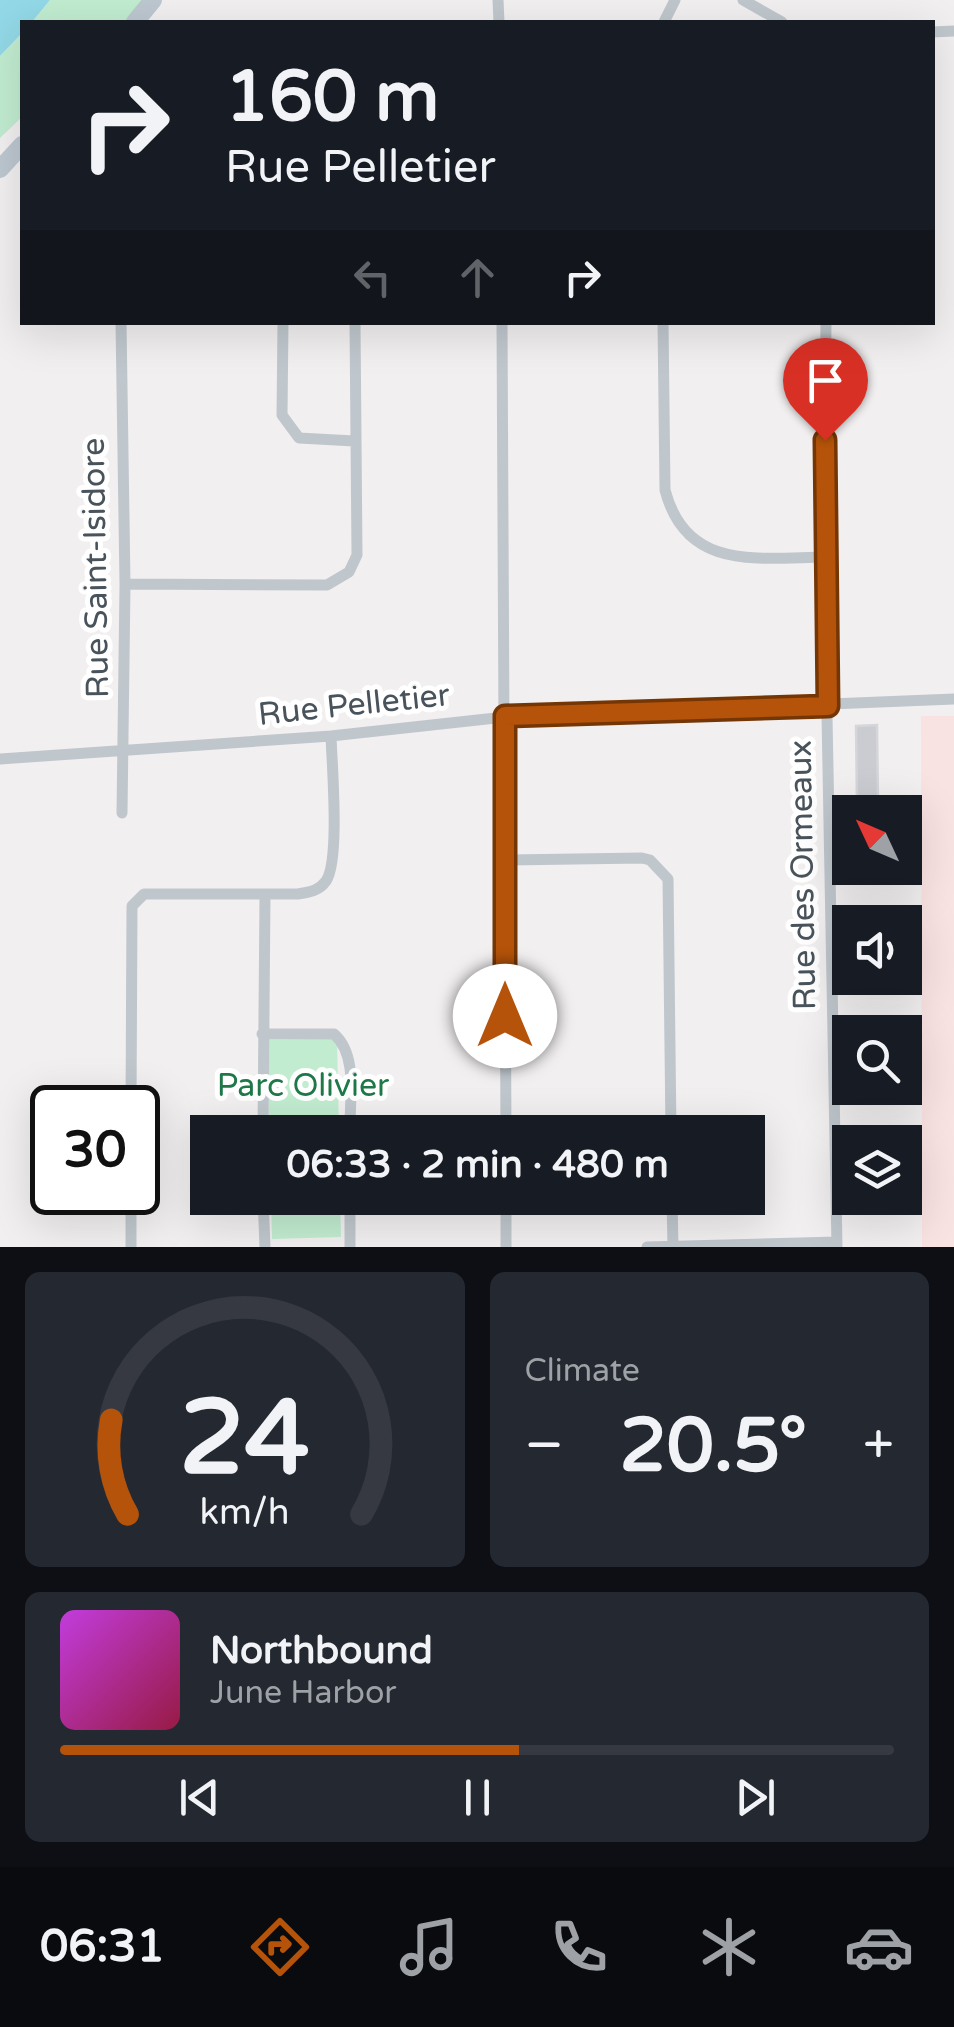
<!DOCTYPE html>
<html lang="en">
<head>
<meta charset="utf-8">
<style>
	body { margin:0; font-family:"Varela Round",sans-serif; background:#242831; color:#f1f3f6; height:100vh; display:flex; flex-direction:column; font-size:38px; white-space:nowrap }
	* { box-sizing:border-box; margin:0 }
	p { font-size:32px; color:#9ea1a6 }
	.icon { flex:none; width:55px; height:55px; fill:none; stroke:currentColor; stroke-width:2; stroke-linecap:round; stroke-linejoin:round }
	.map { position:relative; height:1247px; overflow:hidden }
	.drawer { display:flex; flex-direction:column; gap:25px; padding:25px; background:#0d0f14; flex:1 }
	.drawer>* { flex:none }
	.top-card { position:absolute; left:20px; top:20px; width:915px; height:305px; border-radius:0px; box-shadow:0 10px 40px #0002; background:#171b24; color:#f1f3f6; overflow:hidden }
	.needle { width:65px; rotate:314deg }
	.tools { position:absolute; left:832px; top:795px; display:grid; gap:20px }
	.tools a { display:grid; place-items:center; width:90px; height:90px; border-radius:0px; background:#171b24; box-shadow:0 10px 40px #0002; font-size:50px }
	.speed { position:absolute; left:30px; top:1085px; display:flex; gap:20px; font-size:50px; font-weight:700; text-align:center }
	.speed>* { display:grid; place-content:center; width:130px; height:130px; border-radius:50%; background:#171b24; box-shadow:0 10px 40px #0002; line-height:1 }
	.speed .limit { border:5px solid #111; border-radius:15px; background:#fff; color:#111 }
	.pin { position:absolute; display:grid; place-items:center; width:85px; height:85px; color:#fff; margin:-102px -42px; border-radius:50% 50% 50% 0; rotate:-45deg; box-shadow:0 0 10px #0007 }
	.pin .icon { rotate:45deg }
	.me { position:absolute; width:110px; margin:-55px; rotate:0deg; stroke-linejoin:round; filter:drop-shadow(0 0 8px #0008) }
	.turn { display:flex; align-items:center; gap:35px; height:210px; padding:0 40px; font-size:45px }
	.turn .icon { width:130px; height:130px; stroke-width:2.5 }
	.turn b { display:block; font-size:70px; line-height:85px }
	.lanes { display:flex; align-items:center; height:95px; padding:0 40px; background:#0003; justify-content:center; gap:50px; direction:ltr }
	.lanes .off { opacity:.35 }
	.big { font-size:75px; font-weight:700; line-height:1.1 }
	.drawer .widget { flex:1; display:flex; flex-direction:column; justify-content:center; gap:15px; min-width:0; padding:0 35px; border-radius:15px; background:#242831 }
	.drawer .dial { align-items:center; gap:0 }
	.dial svg { height:260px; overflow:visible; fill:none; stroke:#363941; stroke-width:7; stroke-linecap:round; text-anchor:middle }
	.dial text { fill:#f1f3f6; stroke:none }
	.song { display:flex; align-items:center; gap:30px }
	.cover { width:120px; height:120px; border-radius:15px; background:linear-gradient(135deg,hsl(290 70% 55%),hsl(340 70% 35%)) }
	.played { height:10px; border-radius:5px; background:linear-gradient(90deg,#b45309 55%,#363941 55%) }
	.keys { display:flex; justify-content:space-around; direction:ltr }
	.heat { display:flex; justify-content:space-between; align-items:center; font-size:55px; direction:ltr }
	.drawer .tiles { flex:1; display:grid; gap:25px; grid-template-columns:1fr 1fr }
	.widget:last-child { grid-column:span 2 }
	.trip { position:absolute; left:190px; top:1115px; width:575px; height:100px; border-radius:0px; background:#171b24; box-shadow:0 10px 40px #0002; font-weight:700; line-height:100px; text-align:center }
	.menu { display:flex; height:160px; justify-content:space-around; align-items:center; background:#090b0e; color:#9ea1a6 }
	.menu .icon { width:70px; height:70px }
	.menu .selected { color:#b45309 }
	.menu b { font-size:45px; color:#f1f3f6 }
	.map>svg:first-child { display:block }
	.medical { fill:#f9e3e2 }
	.green { fill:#c1ecd0 }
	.water { fill:#92d8e6 }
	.building { fill:#caccd2; stroke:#d4d6da; stroke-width:2.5 }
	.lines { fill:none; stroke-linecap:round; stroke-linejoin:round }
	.minor { stroke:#bfc7cd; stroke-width:11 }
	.secondary { stroke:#bdc7d0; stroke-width:18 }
	.route-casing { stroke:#753606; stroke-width:25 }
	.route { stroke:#b45309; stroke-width:18 }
	.labels { text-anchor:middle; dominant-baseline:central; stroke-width:10; stroke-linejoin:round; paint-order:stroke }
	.street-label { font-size:32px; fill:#49535b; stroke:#fff }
	.park-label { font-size:32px; fill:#1e7847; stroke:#fff }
</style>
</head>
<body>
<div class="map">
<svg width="954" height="1247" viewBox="0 0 954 1247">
	<rect width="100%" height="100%" fill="#f2eff0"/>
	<path class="medical" d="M921,716H954V1247H922Z"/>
	<path class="green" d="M50,0H150L124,22H32Z
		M22,33V117L0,138V56Z
		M337,1039L339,1132H269L268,1040Z
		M271,1198H340L341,1237L272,1239Z"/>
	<path class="water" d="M0,0H50L32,22H22V33L0,56Z"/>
	<path class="building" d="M877,725L878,802L857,803L856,726Z"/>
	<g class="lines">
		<path class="minor" d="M498,0L499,22
			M743,0L782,22
			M664,22L675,0
			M932,32L954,31
			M121,322L125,584L122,813
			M283,322L282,415L299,438L354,441
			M502,322L506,1132
			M663,322L665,490C686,571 757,558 824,557
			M826,322L824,557L837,1247
			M125,584L327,585L349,572L357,555L355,322
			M0,759L331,736L505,717L954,699
			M505,860L642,858L650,860L668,879L671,1132
			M262,1034H334C359,1056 349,1102 350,1132
			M131,1108L132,906L144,894H298C309,892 319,891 326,881C340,861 332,766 331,736
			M263,1132L265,895
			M263,1198L265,1247
			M506,1198V1247
			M672,1198L673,1247
			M131,1247V1192
			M350,1247V1198
			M647,1247L837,1242"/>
		<path class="secondary" d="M135,22L153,0
			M0,169L22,145"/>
	</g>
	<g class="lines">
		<defs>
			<path id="route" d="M505,1016V716L828,706L825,440"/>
		</defs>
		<use href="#route" class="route-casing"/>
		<use href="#route" class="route"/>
	</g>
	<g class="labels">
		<g class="street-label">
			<text transform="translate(96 568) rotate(-91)">Rue Saint-Isidore</text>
			<text transform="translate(354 705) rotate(-6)">Rue Pelletier</text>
			<text transform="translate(803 875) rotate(-91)">Rue des Ormeaux</text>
		</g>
		<g class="park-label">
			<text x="303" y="1086">Parc Olivier</text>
		</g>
	</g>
</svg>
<div class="tools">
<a><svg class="needle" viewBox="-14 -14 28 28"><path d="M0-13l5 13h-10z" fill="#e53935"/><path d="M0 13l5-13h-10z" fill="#9ea1a6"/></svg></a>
<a><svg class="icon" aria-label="sound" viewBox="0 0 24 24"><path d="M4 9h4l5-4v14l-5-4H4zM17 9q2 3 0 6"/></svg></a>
<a><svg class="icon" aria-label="search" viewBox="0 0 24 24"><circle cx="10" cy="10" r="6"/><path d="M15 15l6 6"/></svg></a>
<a><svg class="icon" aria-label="layers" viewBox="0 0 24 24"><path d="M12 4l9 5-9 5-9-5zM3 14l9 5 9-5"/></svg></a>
</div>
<div class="speed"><div class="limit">30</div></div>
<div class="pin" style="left:825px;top:440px;background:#d93025"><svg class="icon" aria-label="arrive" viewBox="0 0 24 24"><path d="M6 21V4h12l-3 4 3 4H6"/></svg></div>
<svg class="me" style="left:505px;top:1016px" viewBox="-20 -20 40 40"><circle r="19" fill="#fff"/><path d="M0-13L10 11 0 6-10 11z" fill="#b45309"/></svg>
<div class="trip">06:33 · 2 min · 480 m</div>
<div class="top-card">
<div class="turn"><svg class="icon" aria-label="right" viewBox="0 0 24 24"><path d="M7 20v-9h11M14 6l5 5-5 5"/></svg><div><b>160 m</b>Rue Pelletier</div></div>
<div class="lanes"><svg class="icon off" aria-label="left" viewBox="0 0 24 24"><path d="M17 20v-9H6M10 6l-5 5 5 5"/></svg><svg class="icon off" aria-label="ahead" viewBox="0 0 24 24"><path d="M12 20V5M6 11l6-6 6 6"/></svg><svg class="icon" aria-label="right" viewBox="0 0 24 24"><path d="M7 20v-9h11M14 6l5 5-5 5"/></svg></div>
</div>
</div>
<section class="drawer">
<div class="tiles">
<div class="widget dial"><svg viewBox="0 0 100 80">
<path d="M14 69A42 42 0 1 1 86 69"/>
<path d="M14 69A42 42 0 0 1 9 40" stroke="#b45309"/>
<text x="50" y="56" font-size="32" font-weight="700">24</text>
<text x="50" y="72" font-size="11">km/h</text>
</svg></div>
<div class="widget"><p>Climate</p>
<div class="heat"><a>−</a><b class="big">20.5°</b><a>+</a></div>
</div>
<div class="widget">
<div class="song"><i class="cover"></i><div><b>Northbound</b><p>June Harbor</p></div></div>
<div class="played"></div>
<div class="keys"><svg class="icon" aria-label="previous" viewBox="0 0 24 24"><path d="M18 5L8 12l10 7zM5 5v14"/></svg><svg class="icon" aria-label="pause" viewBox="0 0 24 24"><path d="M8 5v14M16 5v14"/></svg><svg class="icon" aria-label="next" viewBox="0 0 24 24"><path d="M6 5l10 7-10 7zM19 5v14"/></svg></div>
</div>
</div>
</section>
<nav class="menu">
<b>06:31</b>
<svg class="icon selected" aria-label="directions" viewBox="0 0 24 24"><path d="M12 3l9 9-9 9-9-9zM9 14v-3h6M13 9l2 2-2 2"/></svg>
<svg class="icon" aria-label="music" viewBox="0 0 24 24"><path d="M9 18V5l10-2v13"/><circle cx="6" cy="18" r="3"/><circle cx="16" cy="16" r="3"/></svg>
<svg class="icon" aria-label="phone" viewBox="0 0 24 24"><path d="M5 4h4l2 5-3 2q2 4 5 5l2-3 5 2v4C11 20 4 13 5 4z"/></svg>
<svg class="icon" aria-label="climate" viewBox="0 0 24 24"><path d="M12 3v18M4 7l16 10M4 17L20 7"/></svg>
<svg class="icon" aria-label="car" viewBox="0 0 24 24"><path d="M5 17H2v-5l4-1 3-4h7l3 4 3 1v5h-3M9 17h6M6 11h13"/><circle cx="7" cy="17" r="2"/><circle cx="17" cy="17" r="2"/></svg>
</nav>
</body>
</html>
